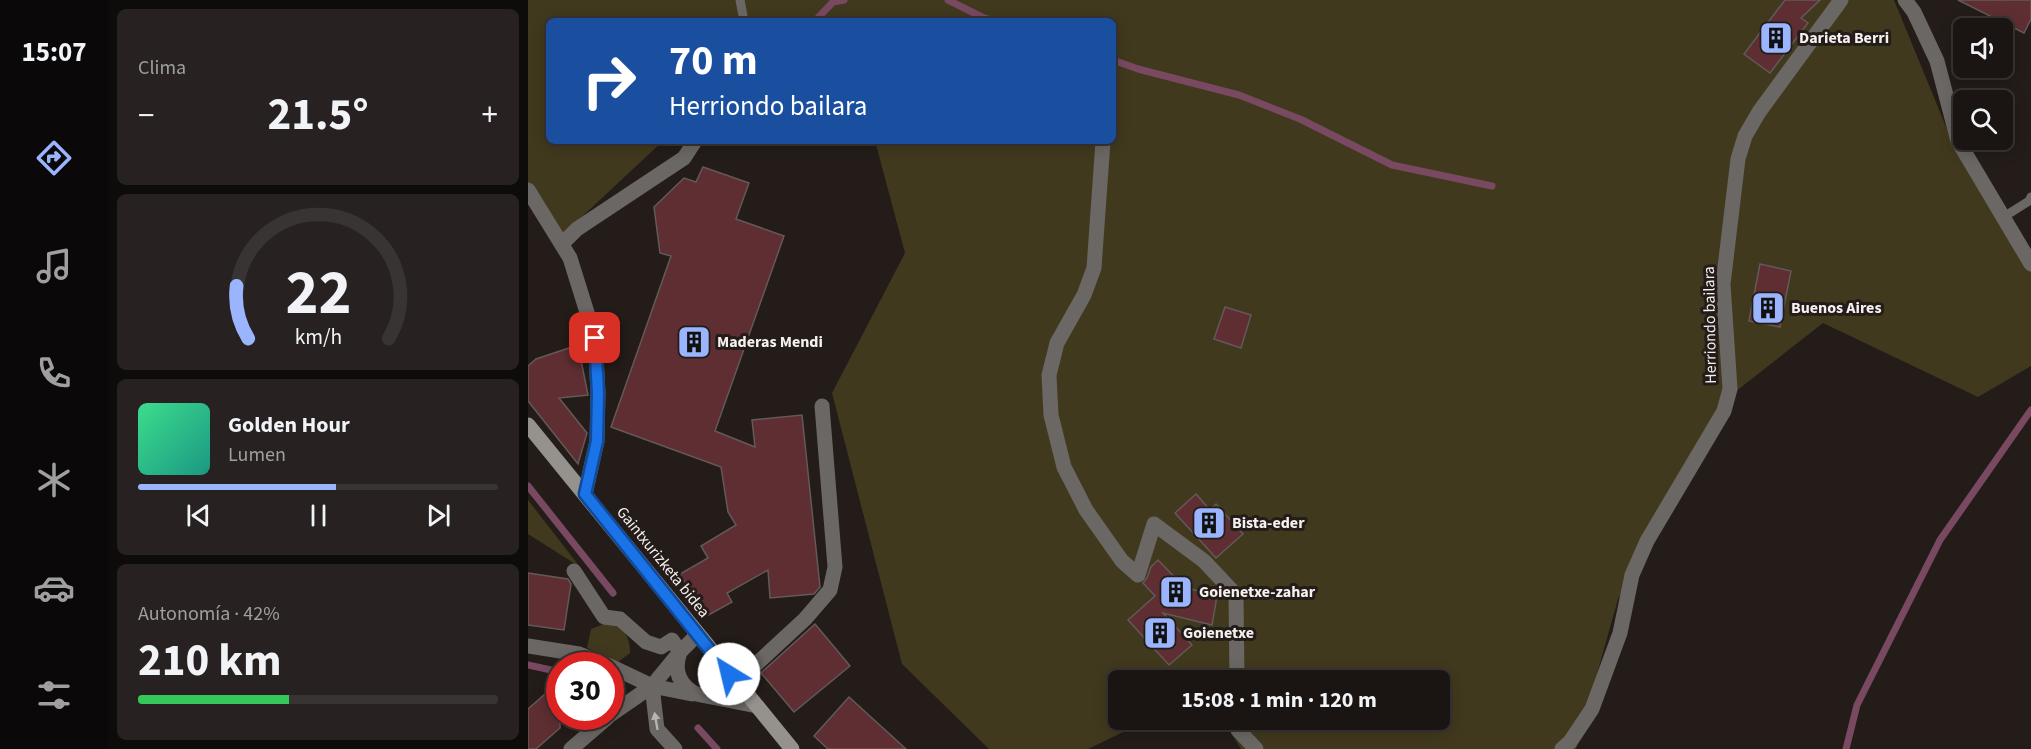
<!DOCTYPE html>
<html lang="es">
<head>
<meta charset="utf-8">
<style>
	body { margin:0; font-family:"Source Sans 3",sans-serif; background:#272221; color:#f1f3f6; height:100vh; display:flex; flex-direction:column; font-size:22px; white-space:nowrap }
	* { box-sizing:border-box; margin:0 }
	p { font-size:20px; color:#9f9fa0 }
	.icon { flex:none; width:33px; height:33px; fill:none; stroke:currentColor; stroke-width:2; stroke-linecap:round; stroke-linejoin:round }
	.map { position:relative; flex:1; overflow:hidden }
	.sheet { display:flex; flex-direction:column; gap:9px; padding:9px; background:#0e0c0a; width:420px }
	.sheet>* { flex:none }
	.top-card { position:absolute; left:18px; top:18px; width:570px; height:126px; border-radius:9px; box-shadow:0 3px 15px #0003,0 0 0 2px #383433; background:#1a4fa0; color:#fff; overflow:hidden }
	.fabs { position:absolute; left:1425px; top:18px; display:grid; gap:12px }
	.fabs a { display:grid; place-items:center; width:60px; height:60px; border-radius:9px; background:#1a1513; box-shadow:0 3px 15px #0003,0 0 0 2px #383433; font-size:30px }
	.speed { position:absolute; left:18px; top:652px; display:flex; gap:12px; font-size:30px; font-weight:700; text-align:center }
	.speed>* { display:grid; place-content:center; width:78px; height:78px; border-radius:50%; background:#1a1513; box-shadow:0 3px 15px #0003,0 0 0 2px #383433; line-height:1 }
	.speed .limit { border:9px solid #d22; background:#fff; color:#111 }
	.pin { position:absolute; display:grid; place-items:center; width:51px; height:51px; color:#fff; margin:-26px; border-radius:12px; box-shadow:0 3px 9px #0006 }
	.me { position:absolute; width:66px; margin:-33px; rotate:324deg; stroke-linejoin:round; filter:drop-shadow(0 0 4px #0008) }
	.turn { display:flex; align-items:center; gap:21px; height:126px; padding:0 24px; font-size:27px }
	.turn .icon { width:78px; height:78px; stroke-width:2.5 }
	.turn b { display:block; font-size:42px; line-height:51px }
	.big { font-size:45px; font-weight:700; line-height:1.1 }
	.sheet .card { flex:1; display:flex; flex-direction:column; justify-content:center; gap:9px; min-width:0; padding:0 21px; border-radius:9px; background:#272221 }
	.sheet .dial { align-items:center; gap:0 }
	.dial svg { height:156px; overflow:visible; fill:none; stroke:#383433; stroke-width:7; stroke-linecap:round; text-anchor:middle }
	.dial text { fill:#f1f3f6; stroke:none }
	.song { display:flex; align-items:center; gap:18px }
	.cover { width:72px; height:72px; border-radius:9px; background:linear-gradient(135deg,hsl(150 70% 55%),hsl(170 70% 35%)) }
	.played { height:6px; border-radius:3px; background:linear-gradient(90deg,#9ab5fd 55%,#383433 55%) }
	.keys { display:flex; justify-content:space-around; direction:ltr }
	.heat { display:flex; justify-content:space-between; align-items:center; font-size:33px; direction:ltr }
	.charge { height:9px; border-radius:4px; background:linear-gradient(90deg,#34c759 42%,#383433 0) }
	.trip { position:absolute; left:580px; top:670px; width:342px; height:60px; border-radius:9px; background:#1a1513; box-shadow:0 3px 15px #0003,0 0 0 2px #383433; font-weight:700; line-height:60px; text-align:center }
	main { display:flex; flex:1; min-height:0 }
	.tabs { display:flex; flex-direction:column; width:108px; justify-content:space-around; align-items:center; background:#0a0808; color:#9f9fa0 }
	.tabs .icon { width:42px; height:42px }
	.tabs .on { color:#9ab5fd }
	.tabs b { font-size:27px; color:#f1f3f6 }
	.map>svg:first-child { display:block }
	.green { fill:#40391e }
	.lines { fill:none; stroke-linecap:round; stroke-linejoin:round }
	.stream { stroke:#784961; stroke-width:7 }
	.building { fill:#5e2e32; stroke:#635959; stroke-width:1.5 }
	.lane { stroke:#6a6764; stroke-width:9 }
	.street { stroke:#6a6764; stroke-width:15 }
	.secondary { stroke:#95918c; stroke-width:15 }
	.oneway { fill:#b7b3b0 }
	.route-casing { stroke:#114b97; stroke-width:15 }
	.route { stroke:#1a73e8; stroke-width:10 }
	.labels { text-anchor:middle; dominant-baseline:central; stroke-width:6; stroke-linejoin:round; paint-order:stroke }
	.poi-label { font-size:16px; font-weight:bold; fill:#f6f1ef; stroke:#231c19; text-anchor:start }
	.street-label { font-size:16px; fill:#f6f1ef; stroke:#231c19 }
</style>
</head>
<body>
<main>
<nav class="tabs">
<b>15:07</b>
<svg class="icon on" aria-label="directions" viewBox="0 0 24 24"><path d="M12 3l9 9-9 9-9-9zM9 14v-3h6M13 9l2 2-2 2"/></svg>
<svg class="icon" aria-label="music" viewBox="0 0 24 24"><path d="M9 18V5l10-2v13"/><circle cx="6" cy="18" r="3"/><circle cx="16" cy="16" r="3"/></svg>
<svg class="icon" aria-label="phone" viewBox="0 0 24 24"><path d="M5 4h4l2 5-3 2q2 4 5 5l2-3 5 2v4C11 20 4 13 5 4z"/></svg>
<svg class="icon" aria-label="climate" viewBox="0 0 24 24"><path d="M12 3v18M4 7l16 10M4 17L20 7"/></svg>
<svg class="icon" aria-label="car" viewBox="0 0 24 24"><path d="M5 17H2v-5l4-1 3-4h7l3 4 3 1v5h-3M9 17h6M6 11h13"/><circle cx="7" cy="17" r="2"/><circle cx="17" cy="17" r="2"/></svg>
<svg class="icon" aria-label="filters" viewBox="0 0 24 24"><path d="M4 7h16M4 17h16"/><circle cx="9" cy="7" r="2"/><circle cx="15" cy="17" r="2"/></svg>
</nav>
<section class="sheet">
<div class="card"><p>Clima</p>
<div class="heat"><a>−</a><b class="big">21.5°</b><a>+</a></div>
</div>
<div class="card dial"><svg viewBox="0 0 100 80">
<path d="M14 69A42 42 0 1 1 86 69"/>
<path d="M14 69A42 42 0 0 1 8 42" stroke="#9ab5fd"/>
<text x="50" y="56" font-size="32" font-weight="700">22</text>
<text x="50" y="72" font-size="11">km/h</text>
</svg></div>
<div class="card">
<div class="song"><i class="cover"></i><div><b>Golden Hour</b><p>Lumen</p></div></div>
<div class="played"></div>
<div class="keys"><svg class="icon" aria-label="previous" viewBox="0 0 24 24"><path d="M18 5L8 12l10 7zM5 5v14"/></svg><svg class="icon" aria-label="pause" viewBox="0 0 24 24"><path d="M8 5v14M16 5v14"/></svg><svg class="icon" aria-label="next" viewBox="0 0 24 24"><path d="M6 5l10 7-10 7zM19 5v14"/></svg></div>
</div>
<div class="card"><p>Autonomía · 42%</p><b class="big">210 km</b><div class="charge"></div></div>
</section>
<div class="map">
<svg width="1503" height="749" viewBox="0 0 1503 749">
	<rect width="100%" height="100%" fill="#231c19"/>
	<path class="green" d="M0,0H1366L1421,134L1503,265V366L1450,397L1295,323L1198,399L1090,599L1048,749H713L695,720H912V681H591V720H620L560,749H461L374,664L304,393L377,253L347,141H585V21H21V141H135L29,240L0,194Z
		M0,500L52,567L0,534Z
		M78,623C94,623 103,638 102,653L90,662L59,648L63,629Z"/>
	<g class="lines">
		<path class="stream" d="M420,0L454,17L466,21
			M305,2L316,0
			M287,21L305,2V0
			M585,60L610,69L711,95L772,119L864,165L964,186
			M0,486L85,593
			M0,665L32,672
			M170,728L189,749
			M1318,749L1329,705L1412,540L1503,410"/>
	</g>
	<path class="building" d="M1257,0H1292L1273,18L1280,23L1242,73L1216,54Z
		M1430,0H1503V19L1496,33Z
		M175,167L221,183L208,219L256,236L187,431L227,447L224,420L274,415L292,587L286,594L242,598L240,570L199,593L204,602L177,617L152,574L180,558L173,546L208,525L200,512L193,467L83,427L143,256L132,253L126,207L156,178L168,182Z
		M1232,264L1263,271L1252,327L1221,321Z
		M697,307L723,315L713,348L686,339Z
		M50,345L60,395L31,398L59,433L50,464L0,401V366L8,359Z
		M668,494L682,510L688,504L715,534L688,558L647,513Z
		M630,560L656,587L689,596L684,625L635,613L664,645L641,665L600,620L627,596L615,583L619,578L623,567Z
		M0,573L40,579L43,584L36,630L0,625Z
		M287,624L322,666L266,712L233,673Z
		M32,681V728L8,749H0V709Z
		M321,697L378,749H300L286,736Z"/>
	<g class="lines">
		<path class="lane" d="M212,0L216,21
			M1474,218L1501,201L1503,197"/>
		<path class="street" d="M1377,0L1386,12L1409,61L1430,141L1503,264
			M575,141L566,268L556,295L529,343L521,375L523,415L536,467L558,510L594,561L610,575L626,524L676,561L708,595L709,681
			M0,190L42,258L67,338L70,393L69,441L57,494
			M34,244L49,229L156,158L167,141
			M46,571L76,617L92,619L118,642L133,647L144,640L152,652
			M0,646L51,654L82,666
			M152,652C145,671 151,685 168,694L229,706
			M82,666L124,686L164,694
			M209,682L277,619L302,590L307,567L294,406
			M124,686L129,729L147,749
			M82,715L124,686L152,652L170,634
			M710,720V730L728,749
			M43,749L80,717
			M1034,749L1042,742L1064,709L1092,633L1104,575L1119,541L1196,411L1202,389L1195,284L1210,159L1217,136L1231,112L1313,0"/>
		<path class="secondary" d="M0,425L264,749"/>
	</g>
	<defs><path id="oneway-solid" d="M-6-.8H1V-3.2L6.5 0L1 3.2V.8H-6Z" transform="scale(1.5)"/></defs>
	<use class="oneway" href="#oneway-solid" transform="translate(128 721) rotate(-100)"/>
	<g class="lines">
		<defs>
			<path id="route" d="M67,338L70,393L69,441L57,494L201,674"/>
		</defs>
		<use href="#route" class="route-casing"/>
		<use href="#route" class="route"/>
	</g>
	<defs>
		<symbol id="building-square" viewBox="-11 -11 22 22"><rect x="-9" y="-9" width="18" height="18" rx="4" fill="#9ab5fd" stroke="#231c19"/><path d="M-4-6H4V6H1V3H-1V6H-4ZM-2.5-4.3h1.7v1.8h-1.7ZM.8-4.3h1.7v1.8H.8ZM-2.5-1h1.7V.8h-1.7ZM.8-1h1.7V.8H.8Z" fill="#111"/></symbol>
	</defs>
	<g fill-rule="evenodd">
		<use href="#building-square" x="1229" y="19" width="38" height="38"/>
		<use href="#building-square" x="1221" y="289" width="38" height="38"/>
		<use href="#building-square" x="147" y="323" width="38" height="38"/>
		<use href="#building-square" x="662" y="504" width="38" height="38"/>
		<use href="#building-square" x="629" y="573" width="38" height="38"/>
		<use href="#building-square" x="613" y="614" width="38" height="38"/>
	</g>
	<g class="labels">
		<g class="poi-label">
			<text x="1271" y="38">Darieta Berri</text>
			<text x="1263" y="308">Buenos Aires</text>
			<text x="189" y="342">Maderas Mendi</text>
			<text x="704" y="523">Bista-eder</text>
			<text x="671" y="592">Goienetxe-zahar</text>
			<text x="655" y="633">Goienetxe</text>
		</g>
		<g class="street-label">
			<text transform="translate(1182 325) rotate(-91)">Herriondo bailara</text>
			<text transform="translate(135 562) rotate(51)">Gaintxurizketa bidea</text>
		</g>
	</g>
</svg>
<div class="fabs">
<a><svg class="icon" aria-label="sound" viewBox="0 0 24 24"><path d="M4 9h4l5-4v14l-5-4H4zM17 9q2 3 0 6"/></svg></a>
<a><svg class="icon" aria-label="search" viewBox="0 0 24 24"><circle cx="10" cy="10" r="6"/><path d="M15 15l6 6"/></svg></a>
</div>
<div class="speed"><div class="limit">30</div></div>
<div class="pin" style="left:67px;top:338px;background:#d93025"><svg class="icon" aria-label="arrive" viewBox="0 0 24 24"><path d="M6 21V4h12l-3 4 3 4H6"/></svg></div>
<svg class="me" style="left:201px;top:674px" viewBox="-20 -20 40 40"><circle r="19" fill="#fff"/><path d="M0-13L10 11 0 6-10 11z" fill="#1a73e8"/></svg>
<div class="trip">15:08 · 1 min · 120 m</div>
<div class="top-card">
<div class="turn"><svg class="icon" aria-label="right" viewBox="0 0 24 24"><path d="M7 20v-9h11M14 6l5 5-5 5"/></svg><div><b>70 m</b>Herriondo bailara</div></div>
</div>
</div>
</main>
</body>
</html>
